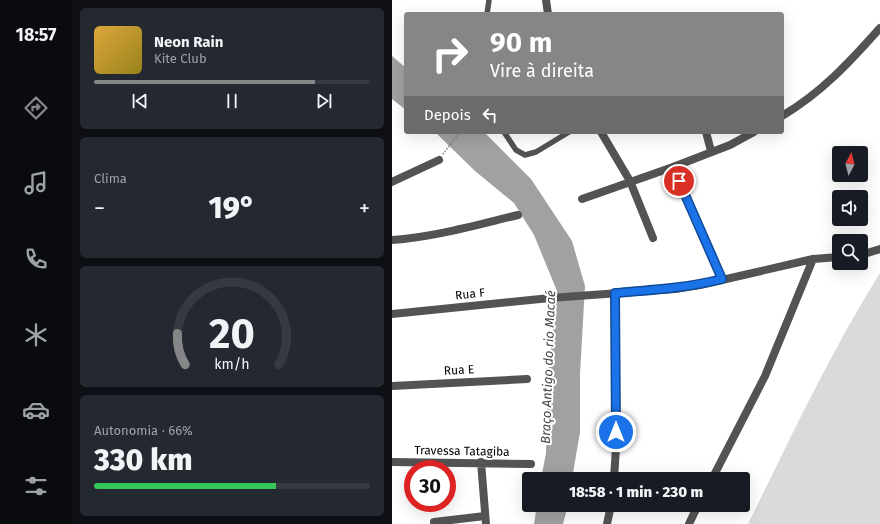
<!DOCTYPE html>
<html lang="pt">
<head>
<meta charset="utf-8">
<style>
	body { margin:0; font-family:"Fira Sans",sans-serif; background:#242831; color:#f1f3f6; height:100vh; display:flex; flex-direction:column; font-size:15px; white-space:nowrap }
	* { box-sizing:border-box; margin:0 }
	p { font-size:13px; color:#9ea1a6 }
	.icon { flex:none; width:22px; height:22px; fill:none; stroke:currentColor; stroke-width:2; stroke-linecap:round; stroke-linejoin:round }
	.map { position:relative; flex:1; overflow:hidden }
	.panel { display:flex; flex-direction:column; gap:8px; padding:8px; background:#0d0f14; width:320px }
	.panel>* { flex:none }
	.banner { position:absolute; left:12px; top:12px; width:380px; height:122px; border-radius:4px; box-shadow:0 4px 16px #0002; background:#858687; color:#fff; overflow:hidden }
	.needle { width:26px; rotate:7deg }
	.tools { position:absolute; left:440px; top:146px; display:grid; gap:8px }
	.tools a { display:grid; place-items:center; width:36px; height:36px; border-radius:4px; background:#171b24; box-shadow:0 4px 16px #0002; font-size:20px }
	.speed { position:absolute; left:12px; top:460px; display:flex; gap:8px; font-size:20px; font-weight:700; text-align:center }
	.speed>* { display:grid; place-content:center; width:52px; height:52px; border-radius:50%; background:#171b24; box-shadow:0 4px 16px #0002; line-height:1 }
	.speed .limit { border:6px solid #d22; background:#fff; color:#111 }
	.pin { position:absolute; display:grid; place-items:center; width:34px; height:34px; color:#fff; margin:-17px; border:2px solid #fff; border-radius:50%; box-shadow:0 1px 4px #0007 }
	.me { position:absolute; width:44px; margin:-22px; rotate:0deg; stroke-linejoin:round; filter:drop-shadow(0 0 3px #0008) }
	.turn { display:flex; align-items:center; gap:14px; height:84px; padding:0 20px; font-size:18px }
	.turn .icon { width:52px; height:52px; stroke-width:2.5 }
	.turn b { display:block; font-size:28px; line-height:34px }
	.then { display:flex; align-items:center; height:38px; padding:0 20px; background:#0003; gap:8px; font-size:15px }
	.big { font-size:30px; font-weight:800; line-height:1.1 }
	.panel .widget { flex:1; display:flex; flex-direction:column; justify-content:center; gap:6px; min-width:0; padding:0 14px; border-radius:6px; background:#242831 }
	.panel .dial { align-items:center; gap:0 }
	.dial svg { height:104px; overflow:visible; fill:none; stroke:#363941; stroke-width:7; stroke-linecap:round; text-anchor:middle }
	.dial text { fill:#f1f3f6; stroke:none }
	.song { display:flex; align-items:center; gap:12px }
	.cover { width:48px; height:48px; border-radius:6px; background:linear-gradient(135deg,hsl(40 70% 55%),hsl(50 70% 35%)) }
	.played { height:4px; border-radius:2px; background:linear-gradient(90deg,#858687 80%,#363941 80%) }
	.keys { display:flex; justify-content:space-around; direction:ltr }
	.heat { display:flex; justify-content:space-between; align-items:center; font-size:22px; direction:ltr }
	.charge { height:6px; border-radius:3px; background:linear-gradient(90deg,#34c759 66%,#363941 0) }
	.trip { position:absolute; left:130px; top:472px; width:228px; height:40px; border-radius:4px; background:#171b24; box-shadow:0 4px 16px #0002; font-weight:800; line-height:40px; text-align:center }
	main { display:flex; flex:1; min-height:0 }
	.menu { display:flex; flex-direction:column; width:72px; justify-content:space-around; align-items:center; background:#090b0e; color:#9ea1a6 }
	.menu .icon { width:28px; height:28px }
	.menu .active { color:#858687 }
	.menu b { font-size:18px; color:#f1f3f6 }
	.map>svg:first-child { display:block }
	.green { fill:#dadada }
	.water { fill:#a1a1a1 }
	.lines { fill:none; stroke-linecap:round; stroke-linejoin:round }
	.path { stroke:#757575; stroke-width:2; stroke-dasharray:1 2; stroke-linecap:butt }
	.service { stroke:#535353; stroke-width:5.5 }
	.minor { stroke:#535353; stroke-width:8 }
	.route-casing { stroke:#114b97; stroke-width:10 }
	.route { stroke:#1a73e8; stroke-width:7 }
	.labels { text-anchor:middle; dominant-baseline:central; stroke-width:4; stroke-linejoin:round; paint-order:stroke }
	.street-label { font-size:12px; fill:#000; stroke:#fff }
	.water-label { font-size:13px; font-style:italic; fill:#424242; stroke:#fff }
</style>
</head>
<body>
<main>
<nav class="menu">
<b>18:57</b>
<svg class="icon active" aria-label="directions" viewBox="0 0 24 24"><path d="M12 3l9 9-9 9-9-9zM9 14v-3h6M13 9l2 2-2 2"/></svg>
<svg class="icon" aria-label="music" viewBox="0 0 24 24"><path d="M9 18V5l10-2v13"/><circle cx="6" cy="18" r="3"/><circle cx="16" cy="16" r="3"/></svg>
<svg class="icon" aria-label="phone" viewBox="0 0 24 24"><path d="M5 4h4l2 5-3 2q2 4 5 5l2-3 5 2v4C11 20 4 13 5 4z"/></svg>
<svg class="icon" aria-label="climate" viewBox="0 0 24 24"><path d="M12 3v18M4 7l16 10M4 17L20 7"/></svg>
<svg class="icon" aria-label="car" viewBox="0 0 24 24"><path d="M5 17H2v-5l4-1 3-4h7l3 4 3 1v5h-3M9 17h6M6 11h13"/><circle cx="7" cy="17" r="2"/><circle cx="17" cy="17" r="2"/></svg>
<svg class="icon" aria-label="filters" viewBox="0 0 24 24"><path d="M4 7h16M4 17h16"/><circle cx="9" cy="7" r="2"/><circle cx="15" cy="17" r="2"/></svg>
</nav>
<section class="panel">
<div class="widget">
<div class="song"><i class="cover"></i><div><b>Neon Rain</b><p>Kite Club</p></div></div>
<div class="played"></div>
<div class="keys"><svg class="icon" aria-label="previous" viewBox="0 0 24 24"><path d="M18 5L8 12l10 7zM5 5v14"/></svg><svg class="icon" aria-label="pause" viewBox="0 0 24 24"><path d="M8 5v14M16 5v14"/></svg><svg class="icon" aria-label="next" viewBox="0 0 24 24"><path d="M6 5l10 7-10 7zM19 5v14"/></svg></div>
</div>
<div class="widget"><p>Clima</p>
<div class="heat"><a>−</a><b class="big">19°</b><a>+</a></div>
</div>
<div class="widget dial"><svg viewBox="0 0 100 80">
<path d="M14 69A42 42 0 1 1 86 69"/>
<path d="M14 69A42 42 0 0 1 8 45" stroke="#858687"/>
<text x="50" y="56" font-size="32" font-weight="700">20</text>
<text x="50" y="72" font-size="11">km/h</text>
</svg></div>
<div class="widget"><p>Autonomia · 66%</p><b class="big">330 km</b><div class="charge"></div></div>
</section>
<div class="map">
<svg width="488" height="524" viewBox="0 0 488 524">
	<rect width="100%" height="100%" fill="#fff"/>
	<path class="green" d="M488,273V524H356C398,439 438,353 488,273Z"/>
	<path class="water" d="M0,56L14,68V110L0,99Z
		M43,132H92L139,179L180,241L193,286L188,374V432L180,479H149L154,453L156,375L165,291L142,235L122,203L83,171Z
		M145,505H176L171,524H142Z"/>
	<g class="lines">
		<path class="path" d="M51,154L68,132"/>
		<path class="service" d="M95,14L97,0
			M112,132L124,150L133,155L144,152L177,132"/>
		<path class="minor" d="M154,0L156,14
			M390,116C429,93 458,62 488,28
			M209,132L238,181L261,238
			M314,132L319,151
			M281,167L330,279
			M0,182L47,160
			M190,199L281,167L338,145L362,132
			M0,240C42,237 84,225 126,215
			M469,255L488,249
			M0,314L158,298L283,289L308,285L421,259L447,257
			M0,386L135,379
			M0,462L139,464
			M89,462L94,524
			M222,479L224,447L223,293
			M320,479L373,376L421,259
			M42,522L93,516
			M215,524L219,505
			M297,524L306,505"/>
	</g>
	<g class="lines">
		<defs>
			<path id="route" d="M224,432L223,293C259,290 295,288 330,279L287,181"/>
		</defs>
		<use href="#route" class="route-casing"/>
		<use href="#route" class="route"/>
	</g>
	<g class="labels">
		<g class="street-label">
			<text transform="translate(78 294) rotate(-6)">Rua F</text>
			<text transform="translate(67 370) rotate(-3)">Rua E</text>
			<text transform="translate(70 451) rotate(1)">Travessa Tatagiba</text>
		</g>
		<g class="water-label">
			<text transform="translate(156 367) rotate(-88)">Braço Antigo do rio Macaé</text>
		</g>
	</g>
</svg>
<div class="tools">
<a><svg class="needle" viewBox="-14 -14 28 28"><path d="M0-13l5 13h-10z" fill="#e53935"/><path d="M0 13l5-13h-10z" fill="#9ea1a6"/></svg></a>
<a><svg class="icon" aria-label="sound" viewBox="0 0 24 24"><path d="M4 9h4l5-4v14l-5-4H4zM17 9q2 3 0 6"/></svg></a>
<a><svg class="icon" aria-label="search" viewBox="0 0 24 24"><circle cx="10" cy="10" r="6"/><path d="M15 15l6 6"/></svg></a>
</div>
<div class="speed"><div class="limit">30</div></div>
<div class="pin" style="left:287px;top:181px;background:#d93025"><svg class="icon" aria-label="arrive" viewBox="0 0 24 24"><path d="M6 21V4h12l-3 4 3 4H6"/></svg></div>
<svg class="me" style="left:224px;top:432px" viewBox="-20 -20 40 40"><circle r="17" fill="#1a73e8" stroke="#fff" stroke-width="3"/><path d="M0-11L8 9 0 5-8 9z" fill="#fff"/></svg>
<div class="trip">18:58 · 1 min · 230 m</div>
<div class="banner">
<div class="turn"><svg class="icon" aria-label="right" viewBox="0 0 24 24"><path d="M7 20v-9h11M14 6l5 5-5 5"/></svg><div><b>90 m</b>Vire à direita</div></div>
<div class="then">Depois<svg class="icon" aria-label="left" viewBox="0 0 24 24"><path d="M17 20v-9H6M10 6l-5 5 5 5"/></svg></div>
</div>
</div>
</main>
</body>
</html>
